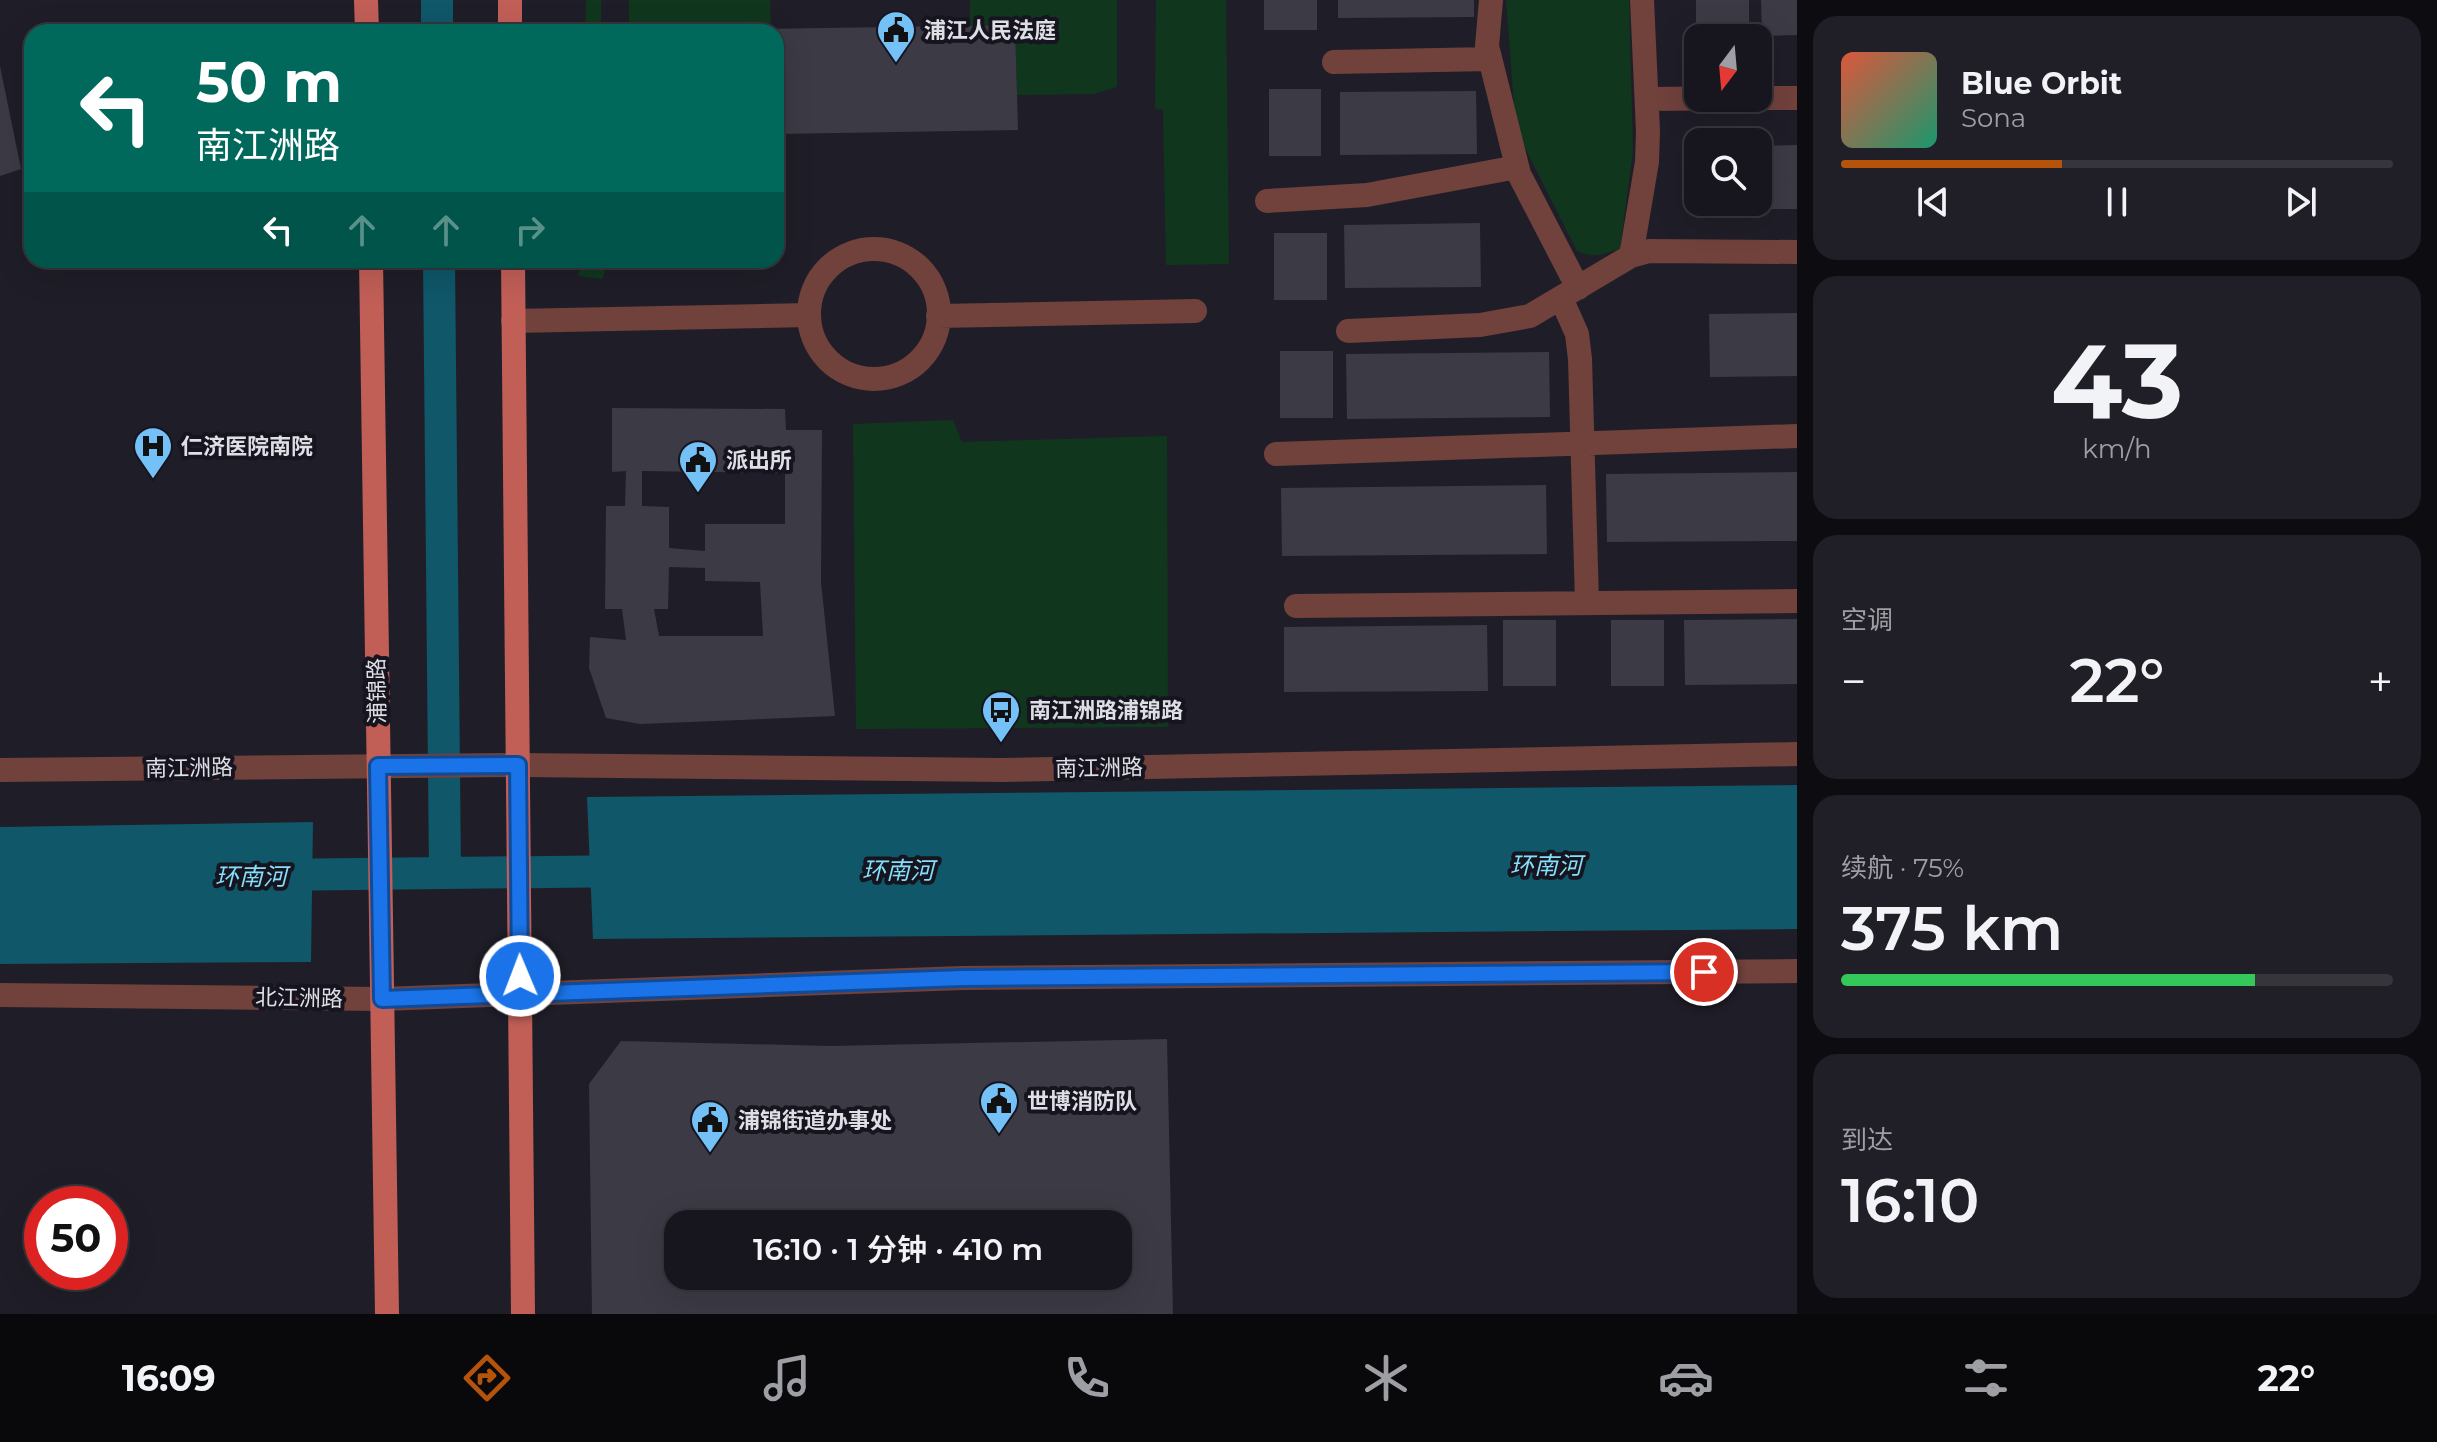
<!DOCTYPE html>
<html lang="zh">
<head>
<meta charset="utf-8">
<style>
	body { margin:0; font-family:Montserrat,"Noto Sans SC",sans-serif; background:#201f27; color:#f1f3f6; height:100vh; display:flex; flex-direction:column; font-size:30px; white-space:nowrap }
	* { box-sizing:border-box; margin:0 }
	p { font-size:26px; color:#9e9fa4 }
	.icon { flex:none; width:44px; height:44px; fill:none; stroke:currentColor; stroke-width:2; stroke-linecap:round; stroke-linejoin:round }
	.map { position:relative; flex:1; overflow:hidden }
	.details { display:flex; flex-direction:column; gap:16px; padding:16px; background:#0d0c10; width:640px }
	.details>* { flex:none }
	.banner { position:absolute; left:24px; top:24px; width:760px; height:244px; border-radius:24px; box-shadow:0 8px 32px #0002,0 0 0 2px #36353c; background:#00695c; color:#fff; overflow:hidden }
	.needle { width:52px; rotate:196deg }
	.controls { position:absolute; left:1684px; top:24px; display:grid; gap:16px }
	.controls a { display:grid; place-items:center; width:88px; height:88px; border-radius:16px; background:#17161e; box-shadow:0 8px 32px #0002,0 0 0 2px #36353c; font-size:40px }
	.speed { position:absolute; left:24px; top:1186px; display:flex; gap:16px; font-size:40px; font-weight:700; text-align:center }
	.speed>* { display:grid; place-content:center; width:104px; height:104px; border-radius:50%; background:#17161e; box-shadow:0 8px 32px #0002,0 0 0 2px #36353c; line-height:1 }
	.speed .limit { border:12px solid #d22; background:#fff; color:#111 }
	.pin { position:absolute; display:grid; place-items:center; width:68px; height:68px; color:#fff; margin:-34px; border:4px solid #fff; border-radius:50%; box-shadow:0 2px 8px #0007 }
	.me { position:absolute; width:88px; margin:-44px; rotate:359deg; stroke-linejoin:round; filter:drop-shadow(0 0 6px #0008) }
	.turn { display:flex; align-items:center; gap:28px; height:168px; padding:0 40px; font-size:36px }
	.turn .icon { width:104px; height:104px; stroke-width:2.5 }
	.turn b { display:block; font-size:56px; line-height:68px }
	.lanes { display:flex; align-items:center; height:76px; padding:0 40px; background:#0003; justify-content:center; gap:40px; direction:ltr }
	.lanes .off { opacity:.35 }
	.big { font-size:60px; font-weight:600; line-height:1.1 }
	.details .tile { flex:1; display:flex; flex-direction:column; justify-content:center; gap:12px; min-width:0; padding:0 28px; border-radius:24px; background:#201f27 }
	.details .dial { align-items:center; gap:0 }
	.dial b { font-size:104px; line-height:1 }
	.song { display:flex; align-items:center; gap:24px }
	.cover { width:96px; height:96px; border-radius:12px; background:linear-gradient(135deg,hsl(10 70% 55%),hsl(160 70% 35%)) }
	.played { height:8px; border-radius:4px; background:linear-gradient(90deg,#b45309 40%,#36353c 40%) }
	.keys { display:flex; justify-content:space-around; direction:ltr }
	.heat { display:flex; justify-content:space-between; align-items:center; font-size:44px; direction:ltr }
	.charge { height:12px; border-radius:6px; background:linear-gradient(90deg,#34c759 75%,#36353c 0) }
	.trip { position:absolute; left:664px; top:1210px; width:468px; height:80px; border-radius:24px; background:#17161e; box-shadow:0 8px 32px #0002,0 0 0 2px #36353c; font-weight:600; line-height:80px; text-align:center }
	.tabs { display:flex; height:128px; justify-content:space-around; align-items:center; background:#09090c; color:#9e9fa4 }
	.tabs .icon { width:56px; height:56px }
	.tabs .active { color:#b45309 }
	.tabs b { font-size:36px; color:#f1f3f6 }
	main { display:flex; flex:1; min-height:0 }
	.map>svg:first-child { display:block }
	.green { fill:#10371d }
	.water { fill:#0f5769 }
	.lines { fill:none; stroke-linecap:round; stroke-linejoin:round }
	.canal { stroke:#0f5769; stroke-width:32 }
	.building { fill:#3c3a45; fill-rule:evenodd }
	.minor { stroke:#71413c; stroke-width:24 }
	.major { stroke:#c15f57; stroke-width:24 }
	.route-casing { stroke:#114b97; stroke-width:20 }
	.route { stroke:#1a73e8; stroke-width:14 }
	.labels { text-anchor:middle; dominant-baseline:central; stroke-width:8; stroke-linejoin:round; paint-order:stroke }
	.poi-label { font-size:22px; font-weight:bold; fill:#dedee5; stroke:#16151f; text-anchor:start }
	.street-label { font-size:22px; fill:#dedee5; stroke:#16151f }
	.water-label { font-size:24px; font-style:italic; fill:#83dffb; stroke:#16151f }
</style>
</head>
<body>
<main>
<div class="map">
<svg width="1797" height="1314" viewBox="0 0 1797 1314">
	<rect width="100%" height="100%" fill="#1f1e28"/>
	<path class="green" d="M586,0H601V32H585Z
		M629,0H770L771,29L629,32Z
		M970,0H1117V87L1093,94L1017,95L1015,25H970Z
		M1156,0H1226L1229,264L1166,265L1163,110L1155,109Z
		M1506,0H1629L1633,152L1620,248C1606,255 1591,258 1577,251L1516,130Z
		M580,260H601L606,268L602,279L579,276Z
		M953,420L962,442L1167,436L1168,727L856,729L853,424Z"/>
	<path class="water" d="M1797,785V929L593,939L587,797Z
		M313,822L311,962L0,964V827Z"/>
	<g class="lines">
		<path class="canal" d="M437,0V32
			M439,260L445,873
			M268,875L634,871"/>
	</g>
	<path class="building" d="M1264,0H1317V30H1264Z
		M1338,0H1474V17L1338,18Z
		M1696,0H1749V38H1696Z
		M1761,0H1797V35L1762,36Z
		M1015,25L1018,130L776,134V32L759,29Z
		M0,66L21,169L0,176Z
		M1269,89H1321V156H1269Z
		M1476,91L1477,154L1340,155V92Z
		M1698,129H1751V142H1698Z
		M1797,145V209H1758V146Z
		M1480,223L1481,287L1345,288L1344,225Z
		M1274,233H1327V300H1274Z
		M1797,313V376L1710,377L1709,314Z
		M1280,351H1333V418H1280Z
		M1549,352L1550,417L1347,419L1346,354Z
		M612,408L785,409L786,430H822L821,582L835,716L640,724L606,718L589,668L590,637L626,640L622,609H605L606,506H625L626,471L612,472ZM642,471L785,473V524H705V551L669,548V507L642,506ZM669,567L705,568V581L760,582L763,636H659L654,609H668Z
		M1797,472V541L1607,542L1606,474Z
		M1546,485L1547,554L1282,556L1281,488Z
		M1797,619V684L1685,685L1684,620Z
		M1503,620H1556V686H1503Z
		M1611,620H1664V686H1611Z
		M1487,625L1488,691L1284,692V627Z
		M1167,1039L1173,1314H592L589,1084L621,1041L830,1046ZM678,1224H1118V1276H678Z"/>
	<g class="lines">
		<path class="minor" d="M1491,0L1487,46L1519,174L1578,288
			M1334,62L1490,59
			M1758,98H1797
			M1647,99L1752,98
			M1267,201L1367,195L1517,167
			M809 314a65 65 0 1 1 130 0a65 65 0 1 1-130 0Z
			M1631,256L1647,162L1648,131L1642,0
			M1561,298L1577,334L1580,359L1587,602
			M938,316L1195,311
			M513,321L808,315
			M1348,331L1480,325L1530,316L1631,256L1649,251L1797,252
			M1276,454L1797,436
			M1296,606L1797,601
			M0,770L518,765L1002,770L1797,754
			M0,995L382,999L962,978L1797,971"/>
		<path class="major" d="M366,0L367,32
			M510,0V32
			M371,260L387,1314
			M513,260L523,1314"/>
	</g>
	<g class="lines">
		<defs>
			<path id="route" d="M520,976L518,765L378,766L382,999L962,978L1704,972"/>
		</defs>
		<use href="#route" class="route-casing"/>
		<use href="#route" class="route"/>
	</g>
	<defs>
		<symbol id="civic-pin" viewBox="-11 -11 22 30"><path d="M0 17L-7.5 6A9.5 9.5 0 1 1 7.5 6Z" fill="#73c1f6" stroke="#16151f"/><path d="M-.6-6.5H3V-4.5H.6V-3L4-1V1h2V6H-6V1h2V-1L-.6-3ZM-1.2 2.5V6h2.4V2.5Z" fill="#111"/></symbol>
		<symbol id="hospital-pin" viewBox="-11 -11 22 30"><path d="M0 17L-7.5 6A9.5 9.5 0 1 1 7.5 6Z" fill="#73c1f6" stroke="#16151f"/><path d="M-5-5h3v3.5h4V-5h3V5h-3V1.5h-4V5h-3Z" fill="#111"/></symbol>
		<symbol id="bus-pin" viewBox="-11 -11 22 30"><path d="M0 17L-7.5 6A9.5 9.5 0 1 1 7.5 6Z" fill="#73c1f6" stroke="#16151f"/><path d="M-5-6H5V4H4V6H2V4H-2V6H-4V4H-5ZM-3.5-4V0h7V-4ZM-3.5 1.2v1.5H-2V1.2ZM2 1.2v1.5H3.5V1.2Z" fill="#111"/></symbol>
	</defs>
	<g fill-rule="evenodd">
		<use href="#civic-pin" x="874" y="8" width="44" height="60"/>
		<use href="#hospital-pin" x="131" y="424" width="44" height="60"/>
		<use href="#civic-pin" x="676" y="438" width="44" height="60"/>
		<use href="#bus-pin" x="979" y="688" width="44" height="60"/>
		<use href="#civic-pin" x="977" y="1079" width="44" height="60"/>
		<use href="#civic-pin" x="688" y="1098" width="44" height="60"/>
	</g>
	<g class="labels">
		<g class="poi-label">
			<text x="924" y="30">浦江人民法庭</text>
			<text x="181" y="446">仁济医院南院</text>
			<text x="726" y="460">派出所</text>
			<text x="1029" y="710">南江洲路浦锦路</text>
			<text x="1027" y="1101">世博消防队</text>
			<text x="738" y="1120">浦锦街道办事处</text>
		</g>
		<g class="street-label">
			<text transform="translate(377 691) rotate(-91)">浦锦路</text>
			<text transform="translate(189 768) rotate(-1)">南江洲路</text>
			<text transform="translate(1099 768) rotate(-1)">南江洲路</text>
			<text transform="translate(299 998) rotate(1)">北江洲路</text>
		</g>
		<g class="water-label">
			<text x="1546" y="865">环南河</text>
			<text x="898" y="870">环南河</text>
			<text x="251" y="876">环南河</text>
		</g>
	</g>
</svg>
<div class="controls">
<a><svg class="needle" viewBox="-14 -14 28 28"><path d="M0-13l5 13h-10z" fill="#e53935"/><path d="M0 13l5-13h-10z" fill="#9e9fa4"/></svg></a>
<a><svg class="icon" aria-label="search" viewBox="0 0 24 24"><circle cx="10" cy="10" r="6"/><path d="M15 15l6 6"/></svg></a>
</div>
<div class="speed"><div class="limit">50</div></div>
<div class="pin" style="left:1704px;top:972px;background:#d93025"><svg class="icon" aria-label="arrive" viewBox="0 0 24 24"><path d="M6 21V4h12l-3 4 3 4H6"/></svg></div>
<svg class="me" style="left:520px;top:976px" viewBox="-20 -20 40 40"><circle r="17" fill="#1a73e8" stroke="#fff" stroke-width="3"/><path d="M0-11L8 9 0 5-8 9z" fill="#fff"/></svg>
<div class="trip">16:10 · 1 分钟 · 410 m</div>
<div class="banner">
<div class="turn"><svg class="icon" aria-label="left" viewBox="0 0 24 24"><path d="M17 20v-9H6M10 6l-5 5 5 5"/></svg><div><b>50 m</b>南江洲路</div></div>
<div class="lanes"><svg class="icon" aria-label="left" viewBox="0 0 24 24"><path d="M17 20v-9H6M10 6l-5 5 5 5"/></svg><svg class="icon off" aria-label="ahead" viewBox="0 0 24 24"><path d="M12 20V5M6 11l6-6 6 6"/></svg><svg class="icon off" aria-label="ahead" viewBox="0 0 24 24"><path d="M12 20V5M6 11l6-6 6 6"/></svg><svg class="icon off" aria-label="right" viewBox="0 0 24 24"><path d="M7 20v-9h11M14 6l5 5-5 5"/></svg></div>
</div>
</div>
<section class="details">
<div class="tile">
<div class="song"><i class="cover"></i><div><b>Blue Orbit</b><p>Sona</p></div></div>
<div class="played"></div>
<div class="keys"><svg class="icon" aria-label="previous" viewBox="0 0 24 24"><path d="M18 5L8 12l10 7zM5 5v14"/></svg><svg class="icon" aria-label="pause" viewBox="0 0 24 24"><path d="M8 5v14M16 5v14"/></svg><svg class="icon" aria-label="next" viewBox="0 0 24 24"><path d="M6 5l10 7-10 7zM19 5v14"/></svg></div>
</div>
<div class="tile dial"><b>43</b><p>km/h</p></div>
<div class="tile"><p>空调</p>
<div class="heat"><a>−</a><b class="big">22°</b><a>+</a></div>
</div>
<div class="tile"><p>续航 · 75%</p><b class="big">375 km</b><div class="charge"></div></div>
<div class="tile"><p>到达</p><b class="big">16:10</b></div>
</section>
</main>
<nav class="tabs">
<b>16:09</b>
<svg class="icon active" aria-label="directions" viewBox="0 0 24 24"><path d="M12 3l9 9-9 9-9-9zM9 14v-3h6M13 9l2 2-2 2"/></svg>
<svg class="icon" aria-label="music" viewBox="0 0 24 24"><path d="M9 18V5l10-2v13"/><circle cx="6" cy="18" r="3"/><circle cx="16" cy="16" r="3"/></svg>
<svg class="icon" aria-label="phone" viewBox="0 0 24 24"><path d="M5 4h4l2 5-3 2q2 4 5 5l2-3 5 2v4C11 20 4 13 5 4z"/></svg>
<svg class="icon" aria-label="climate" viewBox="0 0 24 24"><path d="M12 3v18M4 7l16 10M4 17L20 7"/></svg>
<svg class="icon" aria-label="car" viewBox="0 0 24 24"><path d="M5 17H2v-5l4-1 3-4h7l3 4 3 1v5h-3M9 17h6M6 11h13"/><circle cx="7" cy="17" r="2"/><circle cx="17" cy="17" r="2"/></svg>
<svg class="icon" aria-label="filters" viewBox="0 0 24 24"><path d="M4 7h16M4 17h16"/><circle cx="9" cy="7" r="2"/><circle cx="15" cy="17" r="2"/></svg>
<b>22°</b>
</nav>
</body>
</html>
